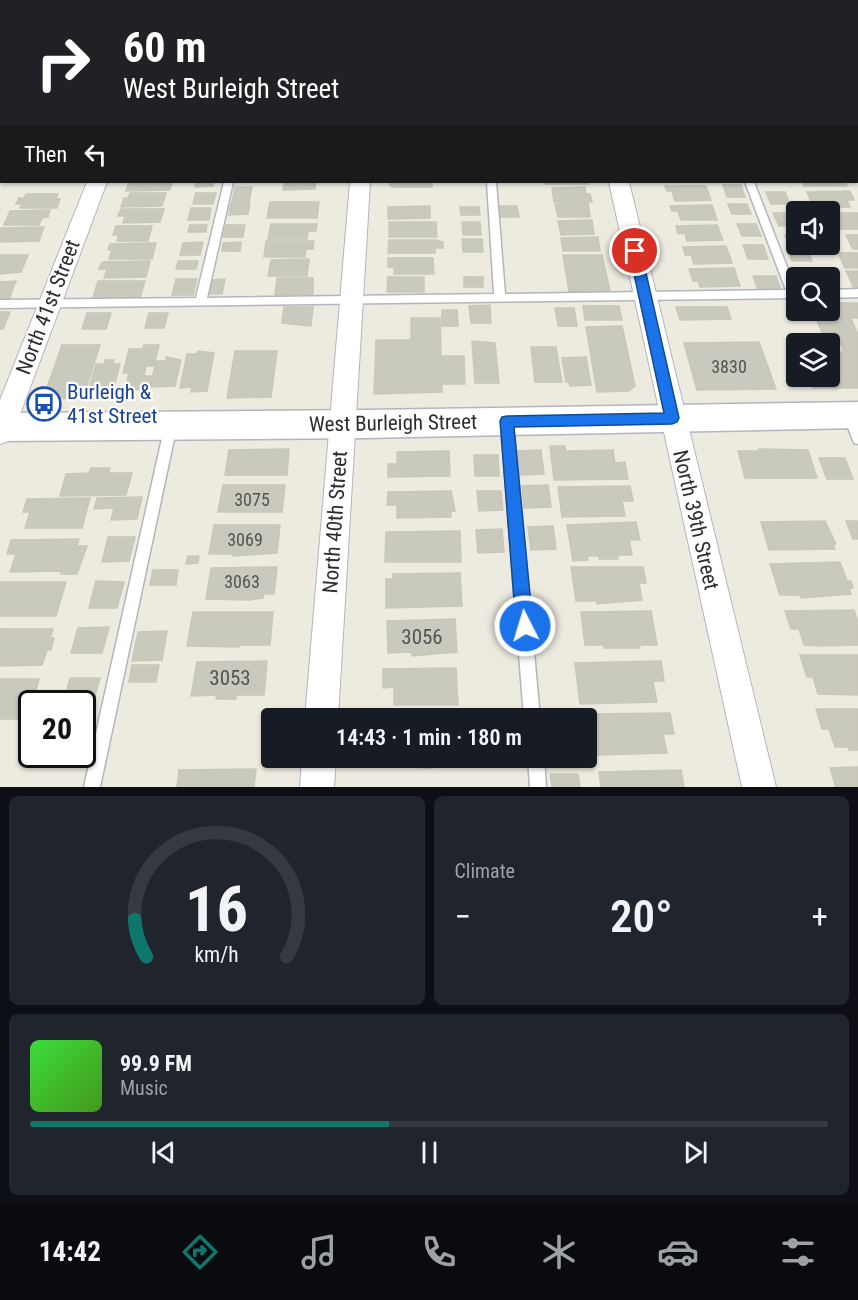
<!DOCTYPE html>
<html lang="en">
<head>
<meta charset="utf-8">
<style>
	body { margin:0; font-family:"Roboto Condensed",sans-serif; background:#20242c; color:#f1f3f6; height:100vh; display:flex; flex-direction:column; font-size:22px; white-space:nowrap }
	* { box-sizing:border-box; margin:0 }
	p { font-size:20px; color:#9ea1a6 }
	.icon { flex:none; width:33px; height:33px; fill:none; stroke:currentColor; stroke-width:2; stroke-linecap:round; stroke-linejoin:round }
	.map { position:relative; height:787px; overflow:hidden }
	.drawer { display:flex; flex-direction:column; gap:9px; padding:9px; background:#0d0f14; flex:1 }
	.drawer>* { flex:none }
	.hud { position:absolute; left:0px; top:0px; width:858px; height:183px; box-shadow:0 2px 4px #0004; background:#202124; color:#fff; overflow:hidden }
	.buttons { position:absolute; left:786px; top:201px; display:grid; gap:12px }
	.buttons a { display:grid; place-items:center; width:54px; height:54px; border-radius:6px; background:#171b24; box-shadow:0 2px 4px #0004; font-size:30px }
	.speed { position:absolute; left:18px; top:690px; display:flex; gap:12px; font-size:30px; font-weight:700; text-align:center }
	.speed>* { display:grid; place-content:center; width:78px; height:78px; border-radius:50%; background:#171b24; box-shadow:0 2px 4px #0004; line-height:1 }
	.speed .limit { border:3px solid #111; border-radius:9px; background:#fff; color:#111 }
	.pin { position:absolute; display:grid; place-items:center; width:51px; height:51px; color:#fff; margin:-26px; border:3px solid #fff; border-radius:50%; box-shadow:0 2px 6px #0007 }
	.me { position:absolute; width:66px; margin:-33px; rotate:355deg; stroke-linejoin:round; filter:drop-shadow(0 0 4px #0008) }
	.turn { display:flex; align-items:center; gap:21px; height:126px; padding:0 24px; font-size:27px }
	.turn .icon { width:78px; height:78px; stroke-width:2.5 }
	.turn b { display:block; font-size:42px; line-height:51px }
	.then { display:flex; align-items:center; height:57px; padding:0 24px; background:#0003; gap:12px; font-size:22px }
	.big { font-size:45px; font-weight:600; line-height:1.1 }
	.drawer .card { flex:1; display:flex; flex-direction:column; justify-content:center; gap:9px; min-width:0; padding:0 21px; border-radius:9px; background:#20242c }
	.drawer .dial { align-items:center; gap:0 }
	.dial svg { height:156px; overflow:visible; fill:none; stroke:#363941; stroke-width:7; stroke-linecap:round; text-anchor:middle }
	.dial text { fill:#f1f3f6; stroke:none }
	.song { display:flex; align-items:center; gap:18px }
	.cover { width:72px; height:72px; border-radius:9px; background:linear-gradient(135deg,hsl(120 70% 55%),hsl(100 70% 35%)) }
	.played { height:6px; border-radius:3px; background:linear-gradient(90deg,#0f766e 45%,#363941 45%) }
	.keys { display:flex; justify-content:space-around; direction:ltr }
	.heat { display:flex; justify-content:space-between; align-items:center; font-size:33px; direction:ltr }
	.drawer .tiles { flex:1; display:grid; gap:9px; grid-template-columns:1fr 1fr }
	.card:last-child { grid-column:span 2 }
	.trip { position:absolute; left:261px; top:708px; width:336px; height:60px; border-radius:6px; background:#171b24; box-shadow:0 2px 4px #0004; font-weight:600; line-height:60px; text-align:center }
	.menu { display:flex; height:96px; justify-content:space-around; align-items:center; background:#090b0e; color:#9ea1a6 }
	.menu .icon { width:42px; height:42px }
	.menu .on { color:#0f766e }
	.menu b { font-size:27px; color:#f1f3f6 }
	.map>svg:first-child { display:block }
	.building { fill:#c9c9be; stroke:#c9c7ba; stroke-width:1.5 }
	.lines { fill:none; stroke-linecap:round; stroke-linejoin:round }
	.service-casing { stroke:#b4b4bf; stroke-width:3 }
	.minor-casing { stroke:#b4b4bf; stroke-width:2 }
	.secondary-casing { stroke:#b4b4bf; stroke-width:3 }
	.service { fill:#fff; fill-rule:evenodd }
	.minor { fill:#fff; fill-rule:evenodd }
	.secondary { fill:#fff; fill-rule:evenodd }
	.route { fill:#1a73e8; stroke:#114b97; stroke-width:1.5 }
	.labels { text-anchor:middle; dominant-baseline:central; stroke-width:4.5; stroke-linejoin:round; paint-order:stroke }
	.number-label { font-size:18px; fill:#545451 }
	.street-label { font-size:21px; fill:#2d2d2d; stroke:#fff }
	.transit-label { font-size:21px; fill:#164399; stroke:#fff; text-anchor:start }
	.near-number-label { font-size:21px; fill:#545451 }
</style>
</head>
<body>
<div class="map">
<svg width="858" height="787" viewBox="0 0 858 787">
	<rect width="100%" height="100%" fill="#edebe0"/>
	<path class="building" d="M129,182H172L170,190L126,191Z
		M196,182H214L213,186L195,187Z
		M284,182H316L315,189L283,190Z
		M390,182H432V187H394L390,186Z
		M544,182H587L588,184H545Z
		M802,182H845L847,186H804Z
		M723,185H741L745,197H727Z
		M665,186H706L711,200L675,201L672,191H667Z
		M235,187H252L249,202H232Z
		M585,187L586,194H590L592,202H554L552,188Z
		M850,191L854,200H847L850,207H813L807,192Z
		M766,192H785L790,204H771Z
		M130,193H166L162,206L121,207L124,198H128Z
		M196,193H216L213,204H193Z
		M26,194H58L56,199H60L57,208H20L22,204H16L19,198H24Z
		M270,202H319L317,218H267Z
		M231,203H250L248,214L229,215Z
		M588,203L590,217H558L555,204Z
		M728,204H747L751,214H732Z
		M712,205L717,220H681L678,211H672L670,206Z
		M430,206V218L388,219V207Z
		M498,206H517L519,217H500Z
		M460,207H479L480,215H461Z
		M191,208H211L209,220H188Z
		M121,209H164L160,222L123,223L125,216H118Z
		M50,210L48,217L42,218L39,225H4L10,211Z
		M773,213H792L796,226H779Z
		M830,213H858V229H830Z
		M592,220L594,234L561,235L558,221Z
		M389,222H436L437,237H389Z
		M462,222H480L481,235H463Z
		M271,224H317L316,231H308L307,239H268Z
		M737,224H756L761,236H742Z
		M190,225H207L206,232H188Z
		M226,225H245L243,237H223Z
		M717,225L723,240L687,241L685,233L678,234L676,226Z
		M116,226H152L148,241H117L119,235H113Z
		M44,227L39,241L0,242V228Z
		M785,235H796V244H812L813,248H791Z
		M846,235H858V249H853Z
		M598,237L600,251H563L561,238Z
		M462,239H482L483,252H463Z
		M389,240H436L443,242V248H435V253H388Z
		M266,241H314L313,249H306L305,257H264Z
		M203,242L200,255H180L183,243Z
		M241,242L240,251H222L223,243Z
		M156,243L152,259H109L112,250H108L110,244Z
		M743,245H763L768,259H748Z
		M726,246L732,263L694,264L691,255H685L683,247Z
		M789,253H808L812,261H792Z
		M838,253H858V268H845Z
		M0,255H28L21,272L0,274Z
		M563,255H602L610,291L569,292Z
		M388,258H433L434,274H394V267H388Z
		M309,259L307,276H268L271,260Z
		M150,261L146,277L104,278L107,269H99L102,262Z
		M178,261H198L196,269H176Z
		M734,268L740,286L700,287L698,281H693L689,269Z
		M794,271H823L826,278H797Z
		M846,271H858V288H854Z
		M753,276H776L781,290H758Z
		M388,277H424V292H387Z
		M464,277H483V287H464Z
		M277,278H313V294L275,295Z
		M176,279H197L193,295H172Z
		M225,279L222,294H209L212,280Z
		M16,281L9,299H0V282Z
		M98,281H145L140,298H93Z
		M830,303H858V318H851L858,335V388H813L808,376H830V352H844L837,334L823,335L813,310H830Z
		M490,305L491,323H471L469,306Z
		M583,306H619L622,320H585Z
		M284,307H313L311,326L282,323Z
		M676,307H727L731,319L680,320Z
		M555,308H574L577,326H558Z
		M442,310H457L458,326H442Z
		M0,312H10L3,329H0Z
		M87,313H111L106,329H82Z
		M149,313H168L164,328H145Z
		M411,318H440L442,392L374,394L376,340H411Z
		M622,326L635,386L629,391L597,392L586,327Z
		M472,341L495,343L499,383H475Z
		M759,342L776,389L697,390L684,343Z
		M62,345H100L83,398L43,399Z
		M144,345H159L154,366H146L144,376H151L148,389L125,390L129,373H123L129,349H143Z
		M531,347H556L562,382H535Z
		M198,351L214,353L207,391L191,392L192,387L180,388L187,354H197Z
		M235,351H277L271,397L227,398Z
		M442,356H464L465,384H442Z
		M166,357L181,360L175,386L150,387L156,361H166Z
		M586,357L591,385L570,386L569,382H566L562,358Z
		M105,360H114L113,364H120L114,387L89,388L96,364H104Z
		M550,446H565L566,451L613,450L615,463L625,462L628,479L554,480Z
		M289,449L287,475H225L229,450Z
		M759,449L808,450L817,478H745L738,451H760Z
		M541,450L544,474L520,475L518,451Z
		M449,451L450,476L388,477V464H397V452Z
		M474,455H498L499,476H475Z
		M819,458H845L853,479H827Z
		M91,468H110L108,473H132L126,495L60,496L66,474L89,473Z
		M223,485H285L282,512H218Z
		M548,485L551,507L524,508L522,486Z
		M630,486L633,501H622L625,516L562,517L558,487Z
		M451,491L455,511H451V517L397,518V505H387L388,492Z
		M477,491H501L503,510L479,511Z
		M142,497L137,519L111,520L114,508L94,509L97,498Z
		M90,498L82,528H25L30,512H23L27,499Z
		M825,521L836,544H833L835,549L769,550L761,522Z
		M846,521H858V539H853Z
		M636,522L640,540H629L632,555H618V559H599V556H587L588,560L573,561L567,525Z
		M214,525H280L277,553L233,556V554H209Z
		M553,526L556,549L531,550L528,527Z
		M502,529L504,552L478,553L476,530Z
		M460,531L461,562H385L386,532Z
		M108,537H135L129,561L102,562Z
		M79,539L77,546H87L77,574H61L62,571L10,572L16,554H7L11,540Z
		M188,556H199L198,563L186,564Z
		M840,562L847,581H851L853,588H849L851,594L801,598L800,595H780L770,564Z
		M277,567L274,594H264L263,598L249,600L206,599L211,568Z
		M571,567H643L646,583H639L642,600L597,604V601H576Z
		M153,570H178L176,585H150Z
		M460,573L462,606L386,608V579H393V574Z
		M96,581L124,582L117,608H89Z
		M0,582H66L56,616H0Z
		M854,610L858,623V645L821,646L804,645L799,629H791L785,611Z
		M651,611L657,645H639L640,648H604V645H585L581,612Z
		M193,612H273L270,645H240L239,647L187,646Z
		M455,619L457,652L412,656V652L388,653L387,621Z
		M109,627L102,653H71L78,628Z
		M0,629H53L50,638H54L51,650H47L42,665L0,666Z
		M167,631L162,660L132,661L138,632Z
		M800,655H858V695L818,694L813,677H807Z
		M267,661L264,695H236V699H216L217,695L191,696L197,662Z
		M661,661L664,681H653L657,702L580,704L575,663Z
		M132,665H159L156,682H129Z
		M456,668L458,705H394V687L383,688V669Z
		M70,678H100L92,707H82V704H63Z
		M0,679H39L28,719H0Z
		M816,709H858V750H849V747H835L829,729H822Z
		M670,713L674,734H663L667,753L597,755L591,714Z
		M571,715V718H543V716Z
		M381,758H459V764H432V768L381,766Z
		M858,767V787H836L830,768Z
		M256,769L254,787H177L179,770Z
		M681,770L684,787H601L599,772Z
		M550,774H578L580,787H552Z"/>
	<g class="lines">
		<defs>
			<path id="service" d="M64,0H72L63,2Z
				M265,0H273V2H265Z
				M472,0H480V2H472Z
				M677,0H685L686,2H678Z
				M2,124V132L0,133V125Z
				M224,182H233L207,298L494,294L487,182H496L505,294L786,290L745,182H754L796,290V298L0,308V300L196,298Z
				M858,289V297L830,298V290Z
				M849,410L853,412L858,423V444L854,443L843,415L845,412Z
				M507,416L511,418L513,421L540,718H524L501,421L503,418Z
				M171,420L175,422L177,425L100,787H84L165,425L167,422Z
				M528,758H544L546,787H530Z"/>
			<path id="minor" d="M158,0H174L157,2Z
				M365,0H381V2H365Z
				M570,0H586L587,2H571Z
				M777,0H793L794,2H778Z
				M856,41H858V51H856Z
				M0,50H2V60H0Z
				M856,124L858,125V139L856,138Z
				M87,182H107L13,433L9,441L0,444V400Z
				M350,182H370L338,718H305Z
				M609,182H629L776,787H742Z
				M302,758H336L334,787H300Z"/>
			<path id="secondary" d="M858,402V428L365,438L0,441V413L365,410Z"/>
		</defs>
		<use href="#service" class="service-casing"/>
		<use href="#minor" class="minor-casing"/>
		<use href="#secondary" class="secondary-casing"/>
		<use href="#service" class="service"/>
		<use href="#minor" class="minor"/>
		<use href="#secondary" class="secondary"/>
	</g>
	<path class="route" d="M635,247L641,251L679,418L677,422L672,424L514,427L533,626L530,631L525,633L519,631L516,626L500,421L502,417L507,416L664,413L629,251Z"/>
	<defs>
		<symbol id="bus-ring" viewBox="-11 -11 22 22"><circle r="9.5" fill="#fff" stroke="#1a4fb4" stroke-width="1.5"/><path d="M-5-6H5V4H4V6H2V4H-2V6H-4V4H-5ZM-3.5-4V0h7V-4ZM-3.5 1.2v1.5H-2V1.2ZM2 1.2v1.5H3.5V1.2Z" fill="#1a4fb4"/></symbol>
	</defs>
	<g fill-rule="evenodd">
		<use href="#bus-ring" x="25" y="385" width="38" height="38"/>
	</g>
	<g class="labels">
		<g class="number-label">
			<text x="729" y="366">3830</text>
			<text x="252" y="499">3075</text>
			<text x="245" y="539">3069</text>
			<text x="242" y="581">3063</text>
		</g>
		<g class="street-label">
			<text transform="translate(48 307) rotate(-69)">North 41st Street</text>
			<text transform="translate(393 423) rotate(-1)">West Burleigh Street</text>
			<text transform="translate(696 520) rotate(77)">North 39th Street</text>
			<text transform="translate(335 522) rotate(-86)">North 40th Street</text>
		</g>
		<g class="transit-label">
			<text x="67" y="392">Burleigh &amp;<tspan x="67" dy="24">41st Street</tspan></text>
		</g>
		<g class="near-number-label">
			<text x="422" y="637">3056</text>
			<text x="230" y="678">3053</text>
		</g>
	</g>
</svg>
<div class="buttons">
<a><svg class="icon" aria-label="sound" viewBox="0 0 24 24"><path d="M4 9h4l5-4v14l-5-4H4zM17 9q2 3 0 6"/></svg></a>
<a><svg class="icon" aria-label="search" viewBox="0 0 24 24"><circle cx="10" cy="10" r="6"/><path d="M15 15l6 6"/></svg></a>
<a><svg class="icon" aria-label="layers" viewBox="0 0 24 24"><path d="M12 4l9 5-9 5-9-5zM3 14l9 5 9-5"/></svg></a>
</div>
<div class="speed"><div class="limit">20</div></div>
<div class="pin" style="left:635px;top:251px;background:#d93025"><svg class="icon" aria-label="arrive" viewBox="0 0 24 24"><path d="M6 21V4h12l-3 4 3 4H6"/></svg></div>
<svg class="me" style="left:525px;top:626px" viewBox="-20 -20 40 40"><circle r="17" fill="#1a73e8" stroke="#fff" stroke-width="3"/><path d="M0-11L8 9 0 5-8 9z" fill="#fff"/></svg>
<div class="trip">14:43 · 1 min · 180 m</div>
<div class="hud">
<div class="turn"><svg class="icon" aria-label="right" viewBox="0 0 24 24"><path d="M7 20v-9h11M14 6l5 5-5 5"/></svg><div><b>60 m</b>West Burleigh Street</div></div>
<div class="then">Then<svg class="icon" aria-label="left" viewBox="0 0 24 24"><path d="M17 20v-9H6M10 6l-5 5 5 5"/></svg></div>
</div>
</div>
<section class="drawer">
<div class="tiles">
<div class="card dial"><svg viewBox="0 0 100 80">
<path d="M14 69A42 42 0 1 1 86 69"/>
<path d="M14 69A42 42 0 0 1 8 50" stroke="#0f766e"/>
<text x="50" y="56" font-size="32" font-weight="700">16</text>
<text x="50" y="72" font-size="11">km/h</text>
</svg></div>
<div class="card"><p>Climate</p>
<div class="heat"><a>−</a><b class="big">20°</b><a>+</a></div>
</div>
<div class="card">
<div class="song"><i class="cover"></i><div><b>99.9 FM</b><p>Music</p></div></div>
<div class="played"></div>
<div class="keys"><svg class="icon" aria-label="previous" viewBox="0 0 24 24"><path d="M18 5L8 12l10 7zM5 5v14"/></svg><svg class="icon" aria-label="pause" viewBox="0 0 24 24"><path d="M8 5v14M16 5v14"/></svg><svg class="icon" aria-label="next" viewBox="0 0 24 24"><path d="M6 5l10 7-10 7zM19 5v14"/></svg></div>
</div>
</div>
</section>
<nav class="menu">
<b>14:42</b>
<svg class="icon on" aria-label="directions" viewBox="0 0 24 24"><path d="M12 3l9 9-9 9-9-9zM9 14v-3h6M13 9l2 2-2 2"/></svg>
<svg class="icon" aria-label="music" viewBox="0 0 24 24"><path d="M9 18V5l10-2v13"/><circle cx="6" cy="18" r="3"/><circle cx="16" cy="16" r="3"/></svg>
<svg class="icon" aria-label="phone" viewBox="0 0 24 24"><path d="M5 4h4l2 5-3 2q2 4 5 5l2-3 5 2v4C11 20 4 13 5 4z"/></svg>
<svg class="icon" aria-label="climate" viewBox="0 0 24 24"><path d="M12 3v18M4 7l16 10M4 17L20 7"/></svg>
<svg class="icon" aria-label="car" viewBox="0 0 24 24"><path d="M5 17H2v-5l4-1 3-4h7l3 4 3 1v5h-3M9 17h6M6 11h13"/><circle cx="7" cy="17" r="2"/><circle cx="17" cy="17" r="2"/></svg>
<svg class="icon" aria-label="filters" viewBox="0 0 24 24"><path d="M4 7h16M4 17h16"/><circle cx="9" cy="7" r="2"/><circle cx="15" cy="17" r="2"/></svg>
</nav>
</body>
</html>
